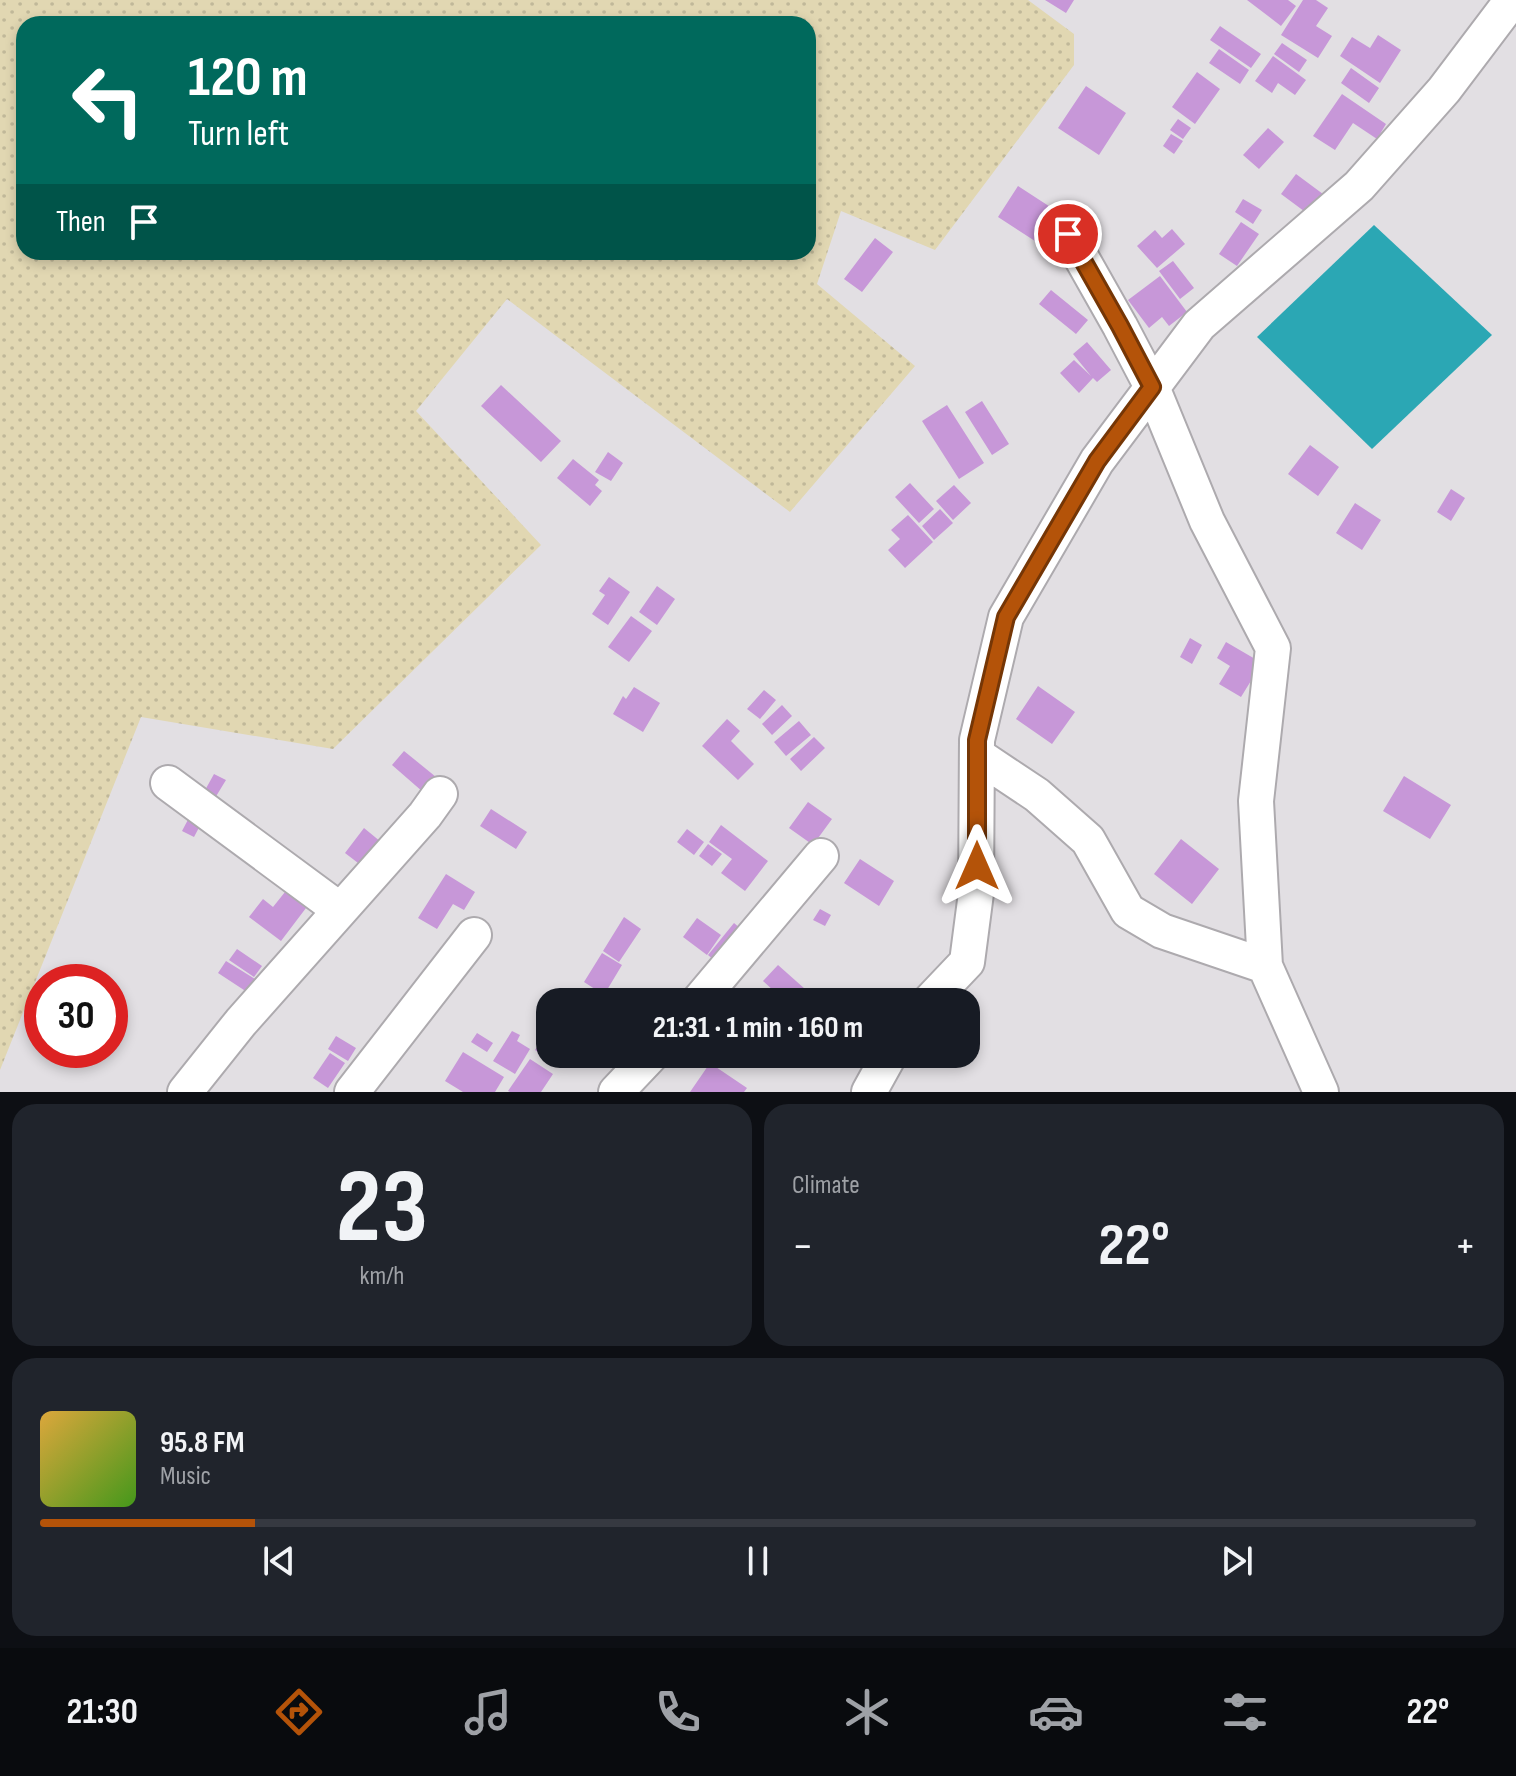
<!DOCTYPE html>
<html lang="en">
<head>
<meta charset="utf-8">
<style>
	body { margin:0; font-family:"Sofia Sans Condensed",sans-serif; background:#20242c; color:#f1f3f6; height:100vh; display:flex; flex-direction:column; font-size:30px; white-space:nowrap }
	* { box-sizing:border-box; margin:0 }
	p { font-size:26px; color:#9ea1a6 }
	.icon { flex:none; width:44px; height:44px; fill:none; stroke:currentColor; stroke-width:2; stroke-linecap:round; stroke-linejoin:round }
	.map { position:relative; height:1092px; overflow:hidden }
	.side { display:flex; flex-direction:column; gap:12px; padding:12px; background:#0d0f14; flex:1 }
	.side>* { flex:none }
	.banner { position:absolute; left:16px; top:16px; width:800px; height:244px; border-radius:24px; box-shadow:0 4px 12px #0003; background:#00695c; color:#fff; overflow:hidden }
	.speed { position:absolute; left:24px; top:964px; display:flex; gap:16px; font-size:40px; font-weight:700; text-align:center }
	.speed>* { display:grid; place-content:center; width:104px; height:104px; border-radius:50%; background:#171b24; box-shadow:0 4px 12px #0003; line-height:1 }
	.speed .limit { border:12px solid #d22; background:#fff; color:#111 }
	.pin { position:absolute; display:grid; place-items:center; width:68px; height:68px; color:#fff; margin:-34px; border:4px solid #fff; border-radius:50%; box-shadow:0 2px 8px #0007 }
	.me { position:absolute; width:88px; margin:-44px; rotate:0deg; stroke-linejoin:round; filter:drop-shadow(0 0 6px #0008) }
	.turn { display:flex; align-items:center; gap:28px; height:168px; padding:0 40px; font-size:36px }
	.turn .icon { width:104px; height:104px; stroke-width:2.5 }
	.turn b { display:block; font-size:56px; line-height:68px }
	.then { display:flex; align-items:center; height:76px; padding:0 40px; background:#0003; gap:16px; font-size:30px }
	.big { font-size:60px; font-weight:700; line-height:1.1 }
	.side .tile { flex:1; display:flex; flex-direction:column; justify-content:center; gap:12px; min-width:0; padding:0 28px; border-radius:24px; background:#20242c }
	.side .dial { align-items:center; gap:0 }
	.dial b { font-size:104px; line-height:1 }
	.song { display:flex; align-items:center; gap:24px }
	.cover { width:96px; height:96px; border-radius:12px; background:linear-gradient(135deg,hsl(40 70% 55%),hsl(100 70% 35%)) }
	.played { height:8px; border-radius:4px; background:linear-gradient(90deg,#b45309 15%,#363941 15%) }
	.keys { display:flex; justify-content:space-around; direction:ltr }
	.heat { display:flex; justify-content:space-between; align-items:center; font-size:44px; direction:ltr }
	.side .tiles { flex:1; display:grid; gap:12px; grid-template-columns:1fr 1fr }
	.tile:last-child { grid-column:span 2 }
	.trip { position:absolute; left:536px; top:988px; width:444px; height:80px; border-radius:24px; background:#171b24; box-shadow:0 4px 12px #0003; font-weight:700; line-height:80px; text-align:center }
	.tab-bar { display:flex; height:128px; justify-content:space-around; align-items:center; background:#090b0e; color:#9ea1a6 }
	.tab-bar .icon { width:56px; height:56px }
	.tab-bar .current { color:#b45309 }
	.tab-bar b { font-size:36px; color:#f1f3f6 }
	.map>svg:first-child { display:block }
	.sand { fill:url(#sand-dots); fill-rule:evenodd }
	.water { fill:#2ba7b4 }
	.building { fill:#c797d8 }
	.lines { fill:none; stroke-linecap:round; stroke-linejoin:round }
	.street-casing { stroke:#adaaae; stroke-width:38 }
	.street { stroke:#fff; stroke-width:34 }
	.route-casing { stroke:#753606; stroke-width:20 }
	.route { stroke:#b45309; stroke-width:14 }
</style>
</head>
<body>
<div class="map">
<svg width="1516" height="1092" viewBox="0 0 1516 1092">
	<defs>
		<pattern id="sand-dots" width="8" height="8" patternUnits="userSpaceOnUse" patternTransform="scale(2)"><rect width="8" height="8" fill="#e1d7b2"/><path d="M2 2h.1M6 6h.1" fill="none" stroke="#c0b899" stroke-width="1.8" stroke-linecap="round"/></pattern>
	</defs>
	<rect width="100%" height="100%" fill="#e2dfe3"/>
	<path class="sand" d="M0,0H1028L1074,34V65L935,250L841,211L817,284L915,366L790,512L507,299L416,411L541,545L333,749L141,717L0,1070ZM24,24H808V252H24Z"/>
	<path class="water" d="M1374,225L1492,335L1372,449L1257,337Z"/>
	<path class="building" d="M1045,0H1074L1066,13Z
		M1247,0H1288L1296,6L1281,26Z
		M1303,0H1316L1328,8L1316,26L1332,36L1318,58L1281,35Z
		M1220,26L1261,54L1251,68L1210,40Z
		M1378,35L1401,50L1380,83L1340,56L1352,37L1370,48Z
		M1282,43L1307,60L1299,72L1274,54Z
		M1219,49L1249,70L1240,84L1209,63Z
		M1273,56L1306,80L1295,95L1278,83L1272,93L1255,81Z
		M1351,68L1379,88L1369,103L1341,83Z
		M1197,72L1220,89L1195,124L1172,107Z
		M1086,86L1126,113L1099,155L1058,128Z
		M1342,94L1386,124L1377,139L1353,123L1335,150L1313,136Z
		M1178,119L1191,128L1183,139L1170,130Z
		M1268,128L1284,142L1259,169L1243,155Z
		M1171,134L1183,141L1174,154L1163,146Z
		M1296,174L1327,197L1312,217L1281,194Z
		M1018,186L1058,212L1038,243L998,217Z
		M1243,199L1262,210L1253,224L1235,212Z
		M1241,222L1259,234L1237,266L1219,254Z
		M1172,229L1185,244L1157,268L1137,246L1155,230L1162,238Z
		M875,238L893,252L862,292L844,279Z
		M1173,261L1194,288L1180,299L1159,271Z
		M1160,276L1187,312L1169,326L1162,317L1149,328L1128,300Z
		M1051,290L1088,320L1076,334L1039,304Z
		M1087,342L1111,370L1097,382L1093,378L1079,393L1060,373L1074,360L1091,376L1073,354Z
		M501,385L561,441L541,462L481,406Z
		M982,401L1009,444L992,455L965,412Z
		M947,405L984,463L959,479L922,421Z
		M1310,445L1339,467L1318,496L1288,474Z
		M608,452L623,463L611,481L595,472Z
		M573,459L599,480L595,485L602,491L590,506L557,478Z
		M910,483L934,509L919,523L895,497Z
		M954,485L971,503L953,520L936,501Z
		M1451,489L1465,498L1451,521L1437,512Z
		M1355,503L1381,520L1362,550L1336,533Z
		M940,509L953,523L934,540L922,526Z
		M908,515L933,542L905,568L888,550L900,539L891,530Z
		M609,577L630,592L608,625L592,614L605,595L599,591Z
		M657,586L675,599L657,625L639,612Z
		M631,616L652,631L629,662L608,647Z
		M1190,638L1202,645L1192,664L1180,657Z
		M1226,642L1262,663L1241,697L1219,684L1230,666L1217,658Z
		M1038,686L1075,712L1052,744L1016,719Z
		M634,687L660,703L643,732L613,714L623,696L626,699Z
		M764,690L776,700L760,719L747,709Z
		M782,705L792,716L772,735L762,724Z
		M727,719L740,731L731,741L754,764L738,780L702,746Z
		M799,721L811,735L786,756L774,742Z
		M814,737L825,748L801,771L790,759Z
		M404,751L436,777L423,792L392,765Z
		M214,774L226,780L215,798L204,792Z
		M1404,776L1451,805L1430,839L1383,811Z
		M808,802L832,819L813,845L789,828Z
		M491,809L527,832L516,849L480,826Z
		M191,814L203,820L194,837L182,831Z
		M721,825L768,861L745,891L721,873L732,859L709,842Z
		M364,828L381,842L362,866L345,853Z
		M687,829L704,842L694,855L677,842Z
		M1181,839L1219,869L1192,904L1154,874Z
		M708,844L722,854L712,866L699,856Z
		M860,859L894,881L879,906L844,883Z
		M446,874L475,892L464,910L453,904L437,929L418,918Z
		M285,892L306,908L281,941L249,917L263,899L273,907Z
		M820,909L831,915L825,926L813,920Z
		M624,917L641,929L619,962L603,951Z
		M697,918L721,935L707,955L683,937Z
		M734,923L748,935L722,967L708,955Z
		M237,949L262,966L254,977L229,960Z
		M602,953L622,965L604,995L584,982Z
		M226,961L255,979L247,992L218,973Z
		M778,965L805,989L793,1002H786L763,981Z
		M550,1029V1054H558L552,1062L535,1050Z
		M512,1031L520,1035L517,1041L530,1049L515,1074L493,1061Z
		M477,1033L493,1043L487,1052L471,1042Z
		M336,1036L356,1048L348,1061L328,1049Z
		M463,1052L504,1077L495,1092H463L445,1081Z
		M330,1053L345,1063L328,1088L313,1078Z
		M530,1059L553,1074L541,1092H510L508,1091Z
		M710,1063L747,1088L744,1092H690Z"/>
	<g class="lines">
		<defs>
			<path id="street" d="M1068,234L1120,326L1152,387L1207,521L1273,648L1256,801L1265,966L1321,1092
				M977,755L1037,795L1088,840L1128,911L1162,931L1265,966
				M168,783L340,910
				M698,1002L821,856
				M929,1002L967,962L976,893L977,740L1006,617L1097,461L1199,325L1359,186L1444,90L1512,0
				M185,1092L241,1022L425,815L440,794
				M352,1092L474,935
				M616,1092L652,1054
				M869,1092L890,1054"/>
		</defs>
		<use href="#street" class="street-casing"/>
		<use href="#street" class="street"/>
	</g>
	<g class="lines">
		<defs>
			<path id="route" d="M977,866V740L1006,617L1097,461L1152,387L1120,326L1068,234"/>
		</defs>
		<use href="#route" class="route-casing"/>
		<use href="#route" class="route"/>
	</g>
</svg>
<div class="speed"><div class="limit">30</div></div>
<div class="pin" style="left:1068px;top:234px;background:#d93025"><svg class="icon" aria-label="arrive" viewBox="0 0 24 24"><path d="M6 21V4h12l-3 4 3 4H6"/></svg></div>
<svg class="me" style="left:977px;top:866px" viewBox="-20 -20 40 40"><path d="M0-17L14 15 0 8-14 15z" fill="#b45309" stroke="#fff" stroke-width="4"/></svg>
<div class="trip">21:31 · 1 min · 160 m</div>
<div class="banner">
<div class="turn"><svg class="icon" aria-label="left" viewBox="0 0 24 24"><path d="M17 20v-9H6M10 6l-5 5 5 5"/></svg><div><b>120 m</b>Turn left</div></div>
<div class="then">Then<svg class="icon" aria-label="arrive" viewBox="0 0 24 24"><path d="M6 21V4h12l-3 4 3 4H6"/></svg></div>
</div>
</div>
<section class="side">
<div class="tiles">
<div class="tile dial"><b>23</b><p>km/h</p></div>
<div class="tile"><p>Climate</p>
<div class="heat"><a>−</a><b class="big">22°</b><a>+</a></div>
</div>
<div class="tile">
<div class="song"><i class="cover"></i><div><b>95.8 FM</b><p>Music</p></div></div>
<div class="played"></div>
<div class="keys"><svg class="icon" aria-label="previous" viewBox="0 0 24 24"><path d="M18 5L8 12l10 7zM5 5v14"/></svg><svg class="icon" aria-label="pause" viewBox="0 0 24 24"><path d="M8 5v14M16 5v14"/></svg><svg class="icon" aria-label="next" viewBox="0 0 24 24"><path d="M6 5l10 7-10 7zM19 5v14"/></svg></div>
</div>
</div>
</section>
<nav class="tab-bar">
<b>21:30</b>
<svg class="icon current" aria-label="directions" viewBox="0 0 24 24"><path d="M12 3l9 9-9 9-9-9zM9 14v-3h6M13 9l2 2-2 2"/></svg>
<svg class="icon" aria-label="music" viewBox="0 0 24 24"><path d="M9 18V5l10-2v13"/><circle cx="6" cy="18" r="3"/><circle cx="16" cy="16" r="3"/></svg>
<svg class="icon" aria-label="phone" viewBox="0 0 24 24"><path d="M5 4h4l2 5-3 2q2 4 5 5l2-3 5 2v4C11 20 4 13 5 4z"/></svg>
<svg class="icon" aria-label="climate" viewBox="0 0 24 24"><path d="M12 3v18M4 7l16 10M4 17L20 7"/></svg>
<svg class="icon" aria-label="car" viewBox="0 0 24 24"><path d="M5 17H2v-5l4-1 3-4h7l3 4 3 1v5h-3M9 17h6M6 11h13"/><circle cx="7" cy="17" r="2"/><circle cx="17" cy="17" r="2"/></svg>
<svg class="icon" aria-label="filters" viewBox="0 0 24 24"><path d="M4 7h16M4 17h16"/><circle cx="9" cy="7" r="2"/><circle cx="15" cy="17" r="2"/></svg>
<b>22°</b>
</nav>
</body>
</html>
